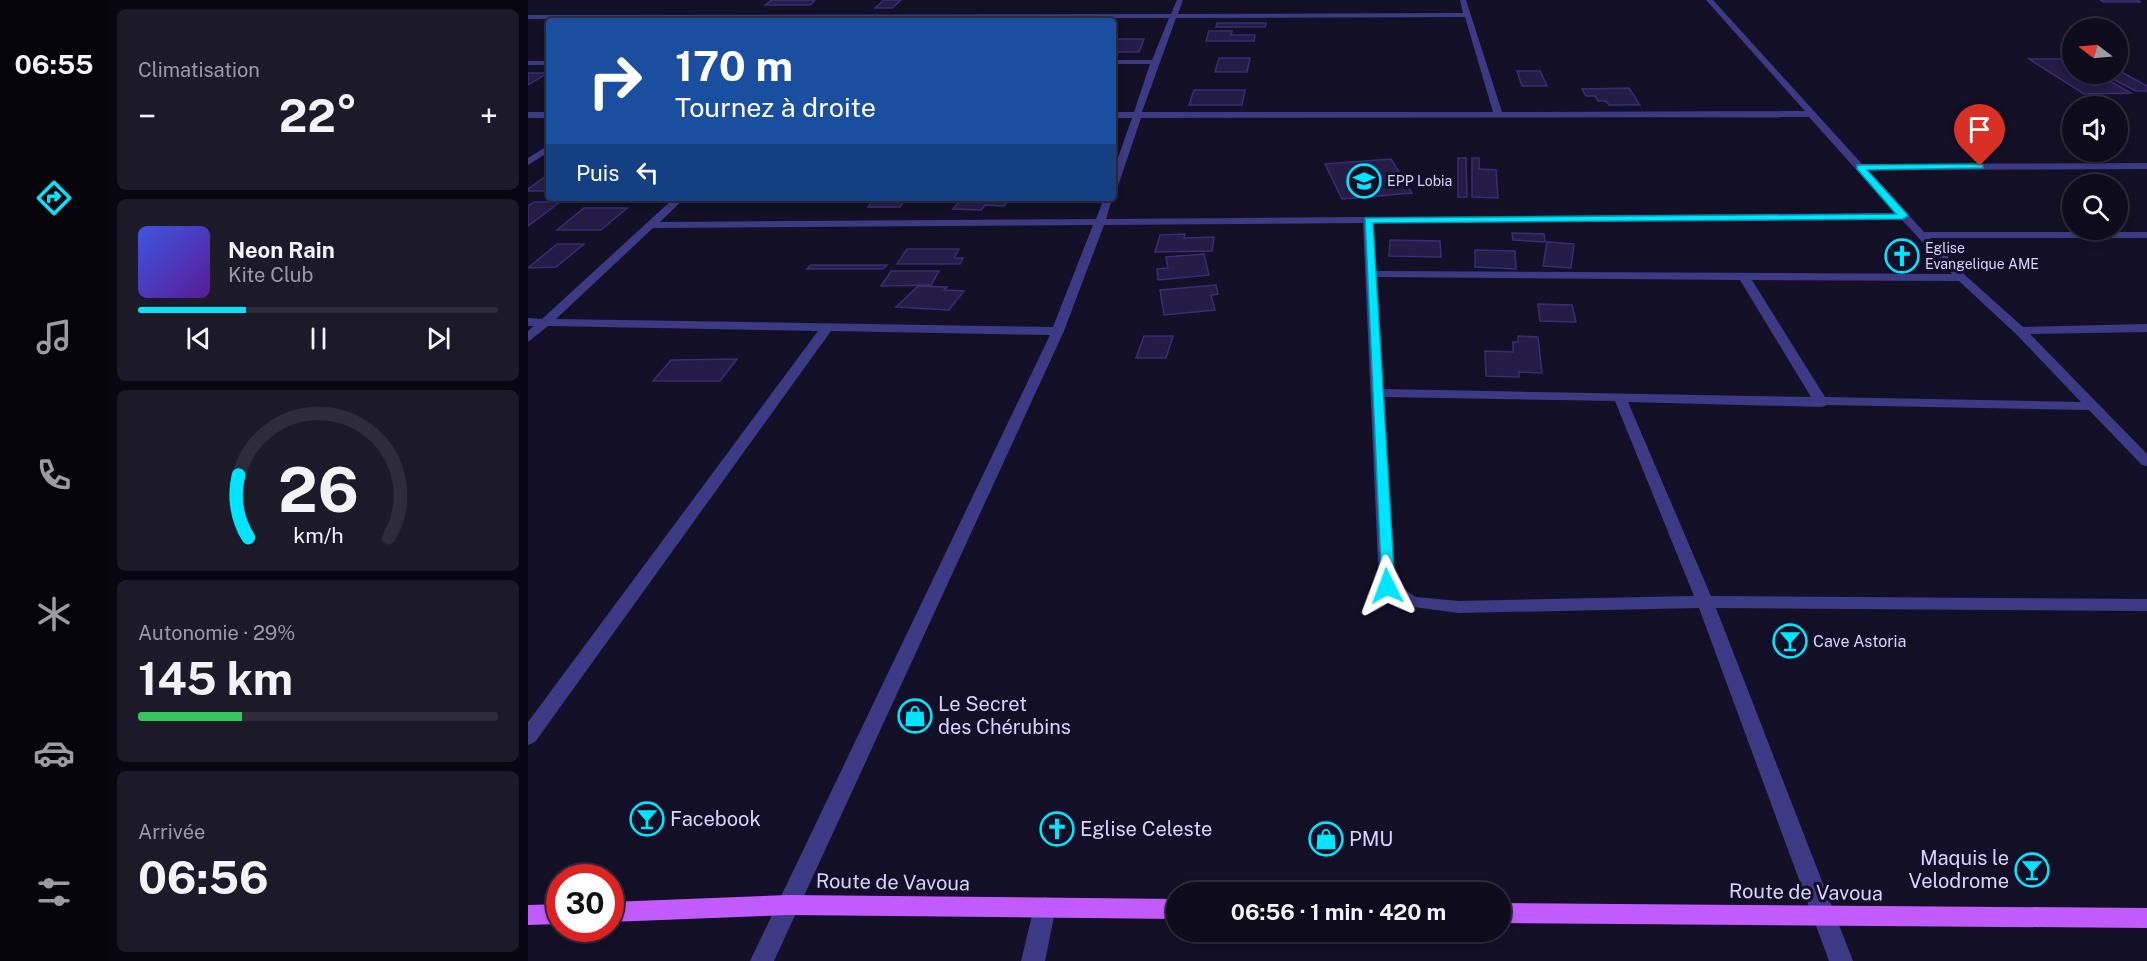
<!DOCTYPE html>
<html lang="fr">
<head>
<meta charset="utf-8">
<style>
	body { margin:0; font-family:"Public Sans",sans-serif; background:#1c1929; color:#f1f3f6; height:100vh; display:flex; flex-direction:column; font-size:22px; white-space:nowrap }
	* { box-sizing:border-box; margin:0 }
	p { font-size:20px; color:#9b9ba3 }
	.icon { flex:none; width:33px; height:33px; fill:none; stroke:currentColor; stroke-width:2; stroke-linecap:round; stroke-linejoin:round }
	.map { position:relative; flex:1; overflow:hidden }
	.panel { display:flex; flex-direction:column; gap:9px; padding:9px; background:#08060f; width:420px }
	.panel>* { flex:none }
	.hud { position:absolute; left:18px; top:18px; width:570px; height:183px; border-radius:6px; box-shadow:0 3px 9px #0003,0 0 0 2px #2e2b3b; background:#1a4fa0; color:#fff; overflow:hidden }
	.needle { width:39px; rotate:286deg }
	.buttons { position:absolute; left:1534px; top:18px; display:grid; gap:12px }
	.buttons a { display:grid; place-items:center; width:66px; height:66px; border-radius:50%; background:#0e0b1c; box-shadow:0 3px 9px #0003,0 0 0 2px #2e2b3b; font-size:30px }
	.speed { position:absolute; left:18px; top:864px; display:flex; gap:12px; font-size:30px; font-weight:700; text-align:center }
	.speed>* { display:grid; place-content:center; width:78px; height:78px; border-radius:50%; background:#0e0b1c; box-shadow:0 3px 9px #0003,0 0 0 2px #2e2b3b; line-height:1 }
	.speed .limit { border:9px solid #d22; background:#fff; color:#111 }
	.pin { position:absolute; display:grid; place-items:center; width:51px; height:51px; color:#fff; margin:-62px -26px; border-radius:50% 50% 50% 0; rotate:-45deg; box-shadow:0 0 6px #0007 }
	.pin .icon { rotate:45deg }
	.me { position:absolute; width:66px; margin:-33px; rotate:357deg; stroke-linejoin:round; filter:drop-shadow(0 0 4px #0008) }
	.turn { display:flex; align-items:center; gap:21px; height:126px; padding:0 30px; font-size:27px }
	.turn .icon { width:78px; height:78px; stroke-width:2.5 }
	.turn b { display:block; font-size:42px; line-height:51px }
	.then { display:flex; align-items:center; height:57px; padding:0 30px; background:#0003; gap:12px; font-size:22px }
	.big { font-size:45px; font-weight:700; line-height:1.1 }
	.panel .card { flex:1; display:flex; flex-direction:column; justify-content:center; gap:9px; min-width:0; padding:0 21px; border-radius:9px; background:#1c1929 }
	.panel .dial { align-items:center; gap:0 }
	.dial svg { height:156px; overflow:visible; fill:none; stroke:#2e2b3b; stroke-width:7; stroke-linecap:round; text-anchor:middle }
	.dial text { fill:#f1f3f6; stroke:none }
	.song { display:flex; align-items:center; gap:18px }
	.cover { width:72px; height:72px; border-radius:9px; background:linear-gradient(135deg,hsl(230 70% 55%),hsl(270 70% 35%)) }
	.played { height:6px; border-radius:3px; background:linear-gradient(90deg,#00e5ff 30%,#2e2b3b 30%) }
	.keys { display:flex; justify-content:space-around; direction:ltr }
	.heat { display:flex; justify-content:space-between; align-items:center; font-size:33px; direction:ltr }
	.charge { height:9px; border-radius:4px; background:linear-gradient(90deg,#34c759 29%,#2e2b3b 0) }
	.trip { position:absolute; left:638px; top:882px; width:345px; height:60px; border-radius:30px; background:#0e0b1c; box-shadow:0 3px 9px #0003,0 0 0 2px #2e2b3b; font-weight:700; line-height:60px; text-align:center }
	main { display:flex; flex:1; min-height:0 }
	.dock { display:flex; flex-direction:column; width:108px; justify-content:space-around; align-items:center; background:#06040b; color:#9b9ba3 }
	.dock .icon { width:42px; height:42px }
	.dock .on { color:#00e5ff }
	.dock b { font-size:27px; color:#f1f3f6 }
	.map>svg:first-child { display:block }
	.building { fill:#241b47; stroke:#3b2d73; stroke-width:1.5 }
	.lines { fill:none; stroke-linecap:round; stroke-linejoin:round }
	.minor { fill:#3d3a85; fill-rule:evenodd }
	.major { fill:#c25bff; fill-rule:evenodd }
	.route { fill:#00e5ff; stroke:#0095a6; stroke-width:1.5 }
	.labels { text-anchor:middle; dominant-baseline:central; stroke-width:6; stroke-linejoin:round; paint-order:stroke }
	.far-poi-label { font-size:14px; fill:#d9d4ff; stroke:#130f26; text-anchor:start }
	.poi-label { font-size:16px; fill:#d9d4ff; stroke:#130f26; text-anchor:start }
	.near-poi-label { font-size:20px; fill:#d9d4ff; stroke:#130f26; text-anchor:start }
	.near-street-label { font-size:20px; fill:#d9d4ff; stroke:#130f26 }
</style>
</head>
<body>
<main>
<nav class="dock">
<b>06:55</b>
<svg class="icon on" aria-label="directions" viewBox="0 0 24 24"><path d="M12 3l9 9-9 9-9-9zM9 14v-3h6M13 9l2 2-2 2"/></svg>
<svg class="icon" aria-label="music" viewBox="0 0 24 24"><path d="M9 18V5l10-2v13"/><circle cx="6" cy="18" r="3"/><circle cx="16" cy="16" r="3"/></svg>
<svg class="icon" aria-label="phone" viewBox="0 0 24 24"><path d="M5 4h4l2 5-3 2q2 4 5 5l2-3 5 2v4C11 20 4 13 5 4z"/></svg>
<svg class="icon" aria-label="climate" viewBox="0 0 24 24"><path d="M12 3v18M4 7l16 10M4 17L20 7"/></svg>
<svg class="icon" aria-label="car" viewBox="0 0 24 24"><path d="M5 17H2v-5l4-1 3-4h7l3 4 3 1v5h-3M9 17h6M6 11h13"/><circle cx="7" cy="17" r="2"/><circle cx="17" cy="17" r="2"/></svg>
<svg class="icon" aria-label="filters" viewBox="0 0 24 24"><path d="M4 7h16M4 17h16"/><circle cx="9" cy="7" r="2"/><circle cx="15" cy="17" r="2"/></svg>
</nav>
<section class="panel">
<div class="card"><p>Climatisation</p>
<div class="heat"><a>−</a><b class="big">22°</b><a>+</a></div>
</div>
<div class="card">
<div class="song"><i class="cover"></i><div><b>Neon Rain</b><p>Kite Club</p></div></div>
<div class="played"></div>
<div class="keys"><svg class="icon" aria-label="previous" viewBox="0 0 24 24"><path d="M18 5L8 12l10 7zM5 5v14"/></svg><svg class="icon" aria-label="pause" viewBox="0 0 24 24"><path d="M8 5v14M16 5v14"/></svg><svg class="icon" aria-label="next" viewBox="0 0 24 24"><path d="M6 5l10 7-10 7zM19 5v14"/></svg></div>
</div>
<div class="card dial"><svg viewBox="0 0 100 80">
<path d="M14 69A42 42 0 1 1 86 69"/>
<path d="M14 69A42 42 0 0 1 9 37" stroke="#00e5ff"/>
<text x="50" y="56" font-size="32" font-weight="700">26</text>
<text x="50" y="72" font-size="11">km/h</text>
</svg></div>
<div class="card"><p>Autonomie · 29%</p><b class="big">145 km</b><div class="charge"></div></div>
<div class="card"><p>Arrivée</p><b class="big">06:56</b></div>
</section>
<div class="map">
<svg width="1619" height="961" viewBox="0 0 1619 961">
	<rect width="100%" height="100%" fill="#130f26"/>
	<path class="building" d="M244,0H287L282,5H237Z
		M356,0H373L364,8H347Z
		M1572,0H1608L1613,2H1576Z
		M689,23H738L737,27H688Z
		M681,31H704L703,35H727L726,41H678Z
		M585,39H616L611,52H585Z
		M691,58H722L719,72H687Z
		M1501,59H1544L1545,74H1569L1603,93L1556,94Z
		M1590,70L1619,86V91H1608L1575,74H1590Z
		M989,71H1012L1019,86H994Z
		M0,73H20L0,85Z
		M1101,88L1112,105H1081L1078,101H1070L1067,96H1058L1054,89Z
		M666,90H717L714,105H661Z
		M930,158H938L939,197H930Z
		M944,158H951V169L968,170L970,198L944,197Z
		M863,159L884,193L814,199L797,164Z
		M20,175L21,191H0V189Z
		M346,198H378L372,207H340Z
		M434,198H483L476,206L457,205L453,210L425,209Z
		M6,202H32L0,226V206Z
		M56,208H99L73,230H29Z
		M984,233L1016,234L1017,242L985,240Z
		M657,234L656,238L686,237L684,251L627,252L632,235Z
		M862,240L912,241L913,257L861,256Z
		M1019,242L1046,244L1043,268L1015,266Z
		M29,244H56L28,267L0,268Z
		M379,249H431L426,258H435L432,264H369Z
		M947,250L987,251L988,269L947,267Z
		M676,254L681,275L630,280L629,269L640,268L638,257Z
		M283,265H359L355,269H279Z
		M363,271H411L403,285L353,286Z
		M688,285L690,294L683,295L687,310L636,315L632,290Z
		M390,286L419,287L416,290L436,291L421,310L368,307Z
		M1010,304L1044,305L1048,322L1012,321Z
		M616,336H645L638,358H608Z
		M990,336L1010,337L1014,373L991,372V377L958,376L957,351L985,352V342H990Z
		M209,359L192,381H125L143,360Z"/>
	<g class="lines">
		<path class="minor" d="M649,0H655L650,14L935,13L932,0H938L974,112L1277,111L1178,0H1185L1334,164L1619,163V169L1340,170L1396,232H1619V238H1402L1438,276L1495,327L1619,324V332L1502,334L1619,454V466L1614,465L1561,410L1299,405L1294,407L1100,402L1183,596L1619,599V611L1188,608L1325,961H1301L1171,608L931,613L878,606L853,590L851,586L835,223L576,225L536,331L246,961H222L522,335L303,331L7,742L0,745V722L290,331L20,326L0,342V331L6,326H0V318L14,319L146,198H157L132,222L568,219L576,198L585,196L578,219L1367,213L1281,117L613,118L590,186L585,189V172L604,118H585V112H606L622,64H585V60H624L641,18L0,19V15L643,14ZM937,17L965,112H614L648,18ZM1373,219L1424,274L848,271L845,223ZM565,225L525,327L28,319L125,228ZM849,277L1212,280L1283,397L855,389ZM1224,280L1431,281L1488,334L1553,402L1297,397ZM856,397L1087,401L1166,596L931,601L888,597L867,583Z
			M0,61H21V65H0Z
			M0,112H21V118H0Z
			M21,145V152L0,165V158Z
			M517,897L525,900L528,907L517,961H493L506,907L509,900Z"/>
		<path class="major" d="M260,895L648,899V919L260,915L82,922V902Z
			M972,903L1619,908V928L972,923Z
			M32,904V924L0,925V905Z"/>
	</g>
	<path class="route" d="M1452,164L1455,165V168L1339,170L1379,214L1380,216L1375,219L845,223L867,586L865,590H854L837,218L1368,214L1329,169V165Z"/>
	<defs>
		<symbol id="school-ring" viewBox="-11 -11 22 22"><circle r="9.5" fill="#130f26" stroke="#00e5ff" stroke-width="1.5"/><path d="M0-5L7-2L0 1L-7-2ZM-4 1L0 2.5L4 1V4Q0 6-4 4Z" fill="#00e5ff"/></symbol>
		<symbol id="church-ring" viewBox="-11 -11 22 22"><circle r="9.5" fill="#130f26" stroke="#00e5ff" stroke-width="1.5"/><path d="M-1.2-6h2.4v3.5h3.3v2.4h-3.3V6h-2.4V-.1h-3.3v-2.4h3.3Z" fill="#00e5ff"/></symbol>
		<symbol id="bar-ring" viewBox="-11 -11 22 22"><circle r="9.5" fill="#130f26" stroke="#00e5ff" stroke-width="1.5"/><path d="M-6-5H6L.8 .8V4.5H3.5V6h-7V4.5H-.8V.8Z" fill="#00e5ff"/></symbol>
		<symbol id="shop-ring" viewBox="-11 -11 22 22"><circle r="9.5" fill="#130f26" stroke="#00e5ff" stroke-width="1.5"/><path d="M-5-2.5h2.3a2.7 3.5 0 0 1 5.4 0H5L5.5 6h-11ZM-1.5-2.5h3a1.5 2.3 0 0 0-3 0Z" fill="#00e5ff"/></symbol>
	</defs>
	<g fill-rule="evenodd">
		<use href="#school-ring" x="817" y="162" width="38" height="38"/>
		<use href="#church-ring" x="1355" y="237" width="38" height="38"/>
		<use href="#bar-ring" x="1243" y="622" width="38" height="38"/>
		<use href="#shop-ring" x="368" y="697" width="38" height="38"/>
		<use href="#bar-ring" x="100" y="800" width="38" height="38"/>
		<use href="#church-ring" x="510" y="810" width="38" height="38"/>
		<use href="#shop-ring" x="779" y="820" width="38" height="38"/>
		<use href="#bar-ring" x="1485" y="851" width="38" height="38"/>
	</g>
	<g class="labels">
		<g class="far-poi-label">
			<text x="859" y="181">EPP Lobia</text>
			<text x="1397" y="248">Eglise<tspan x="1397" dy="16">Evangelique AME</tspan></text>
		</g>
		<g class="poi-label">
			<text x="1285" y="641">Cave Astoria</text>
		</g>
		<g class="near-poi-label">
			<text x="410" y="704">Le Secret<tspan x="410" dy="23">des Chérubins</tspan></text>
			<text x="142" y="819">Facebook</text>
			<text x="552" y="829">Eglise Celeste</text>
			<text x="821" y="839">PMU</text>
			<text x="1481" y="858" text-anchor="end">Maquis le<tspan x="1481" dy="23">Velodrome</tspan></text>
		</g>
		<g class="near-street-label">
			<text transform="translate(365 882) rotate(1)">Route de Vavoua</text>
			<text transform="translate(1278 892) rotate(1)">Route de Vavoua</text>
		</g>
	</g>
</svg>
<div class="buttons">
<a><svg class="needle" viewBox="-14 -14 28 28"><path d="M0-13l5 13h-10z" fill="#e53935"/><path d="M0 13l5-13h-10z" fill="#9b9ba3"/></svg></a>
<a><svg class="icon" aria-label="sound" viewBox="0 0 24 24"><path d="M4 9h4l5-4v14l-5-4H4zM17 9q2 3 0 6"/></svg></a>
<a><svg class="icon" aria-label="search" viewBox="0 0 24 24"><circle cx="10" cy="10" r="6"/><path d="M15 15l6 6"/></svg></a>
</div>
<div class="speed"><div class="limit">30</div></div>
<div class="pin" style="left:1452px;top:166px;background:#d93025"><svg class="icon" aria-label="arrive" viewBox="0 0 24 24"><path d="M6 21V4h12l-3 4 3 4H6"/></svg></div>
<svg class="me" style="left:859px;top:586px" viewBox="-20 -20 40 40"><path d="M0-17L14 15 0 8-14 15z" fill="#00e5ff" stroke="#fff" stroke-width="4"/></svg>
<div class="trip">06:56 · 1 min · 420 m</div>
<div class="hud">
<div class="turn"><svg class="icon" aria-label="right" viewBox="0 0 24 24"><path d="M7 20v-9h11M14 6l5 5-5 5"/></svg><div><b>170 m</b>Tournez à droite</div></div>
<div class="then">Puis<svg class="icon" aria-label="left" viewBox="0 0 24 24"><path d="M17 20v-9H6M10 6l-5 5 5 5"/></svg></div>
</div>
</div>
</main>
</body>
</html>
